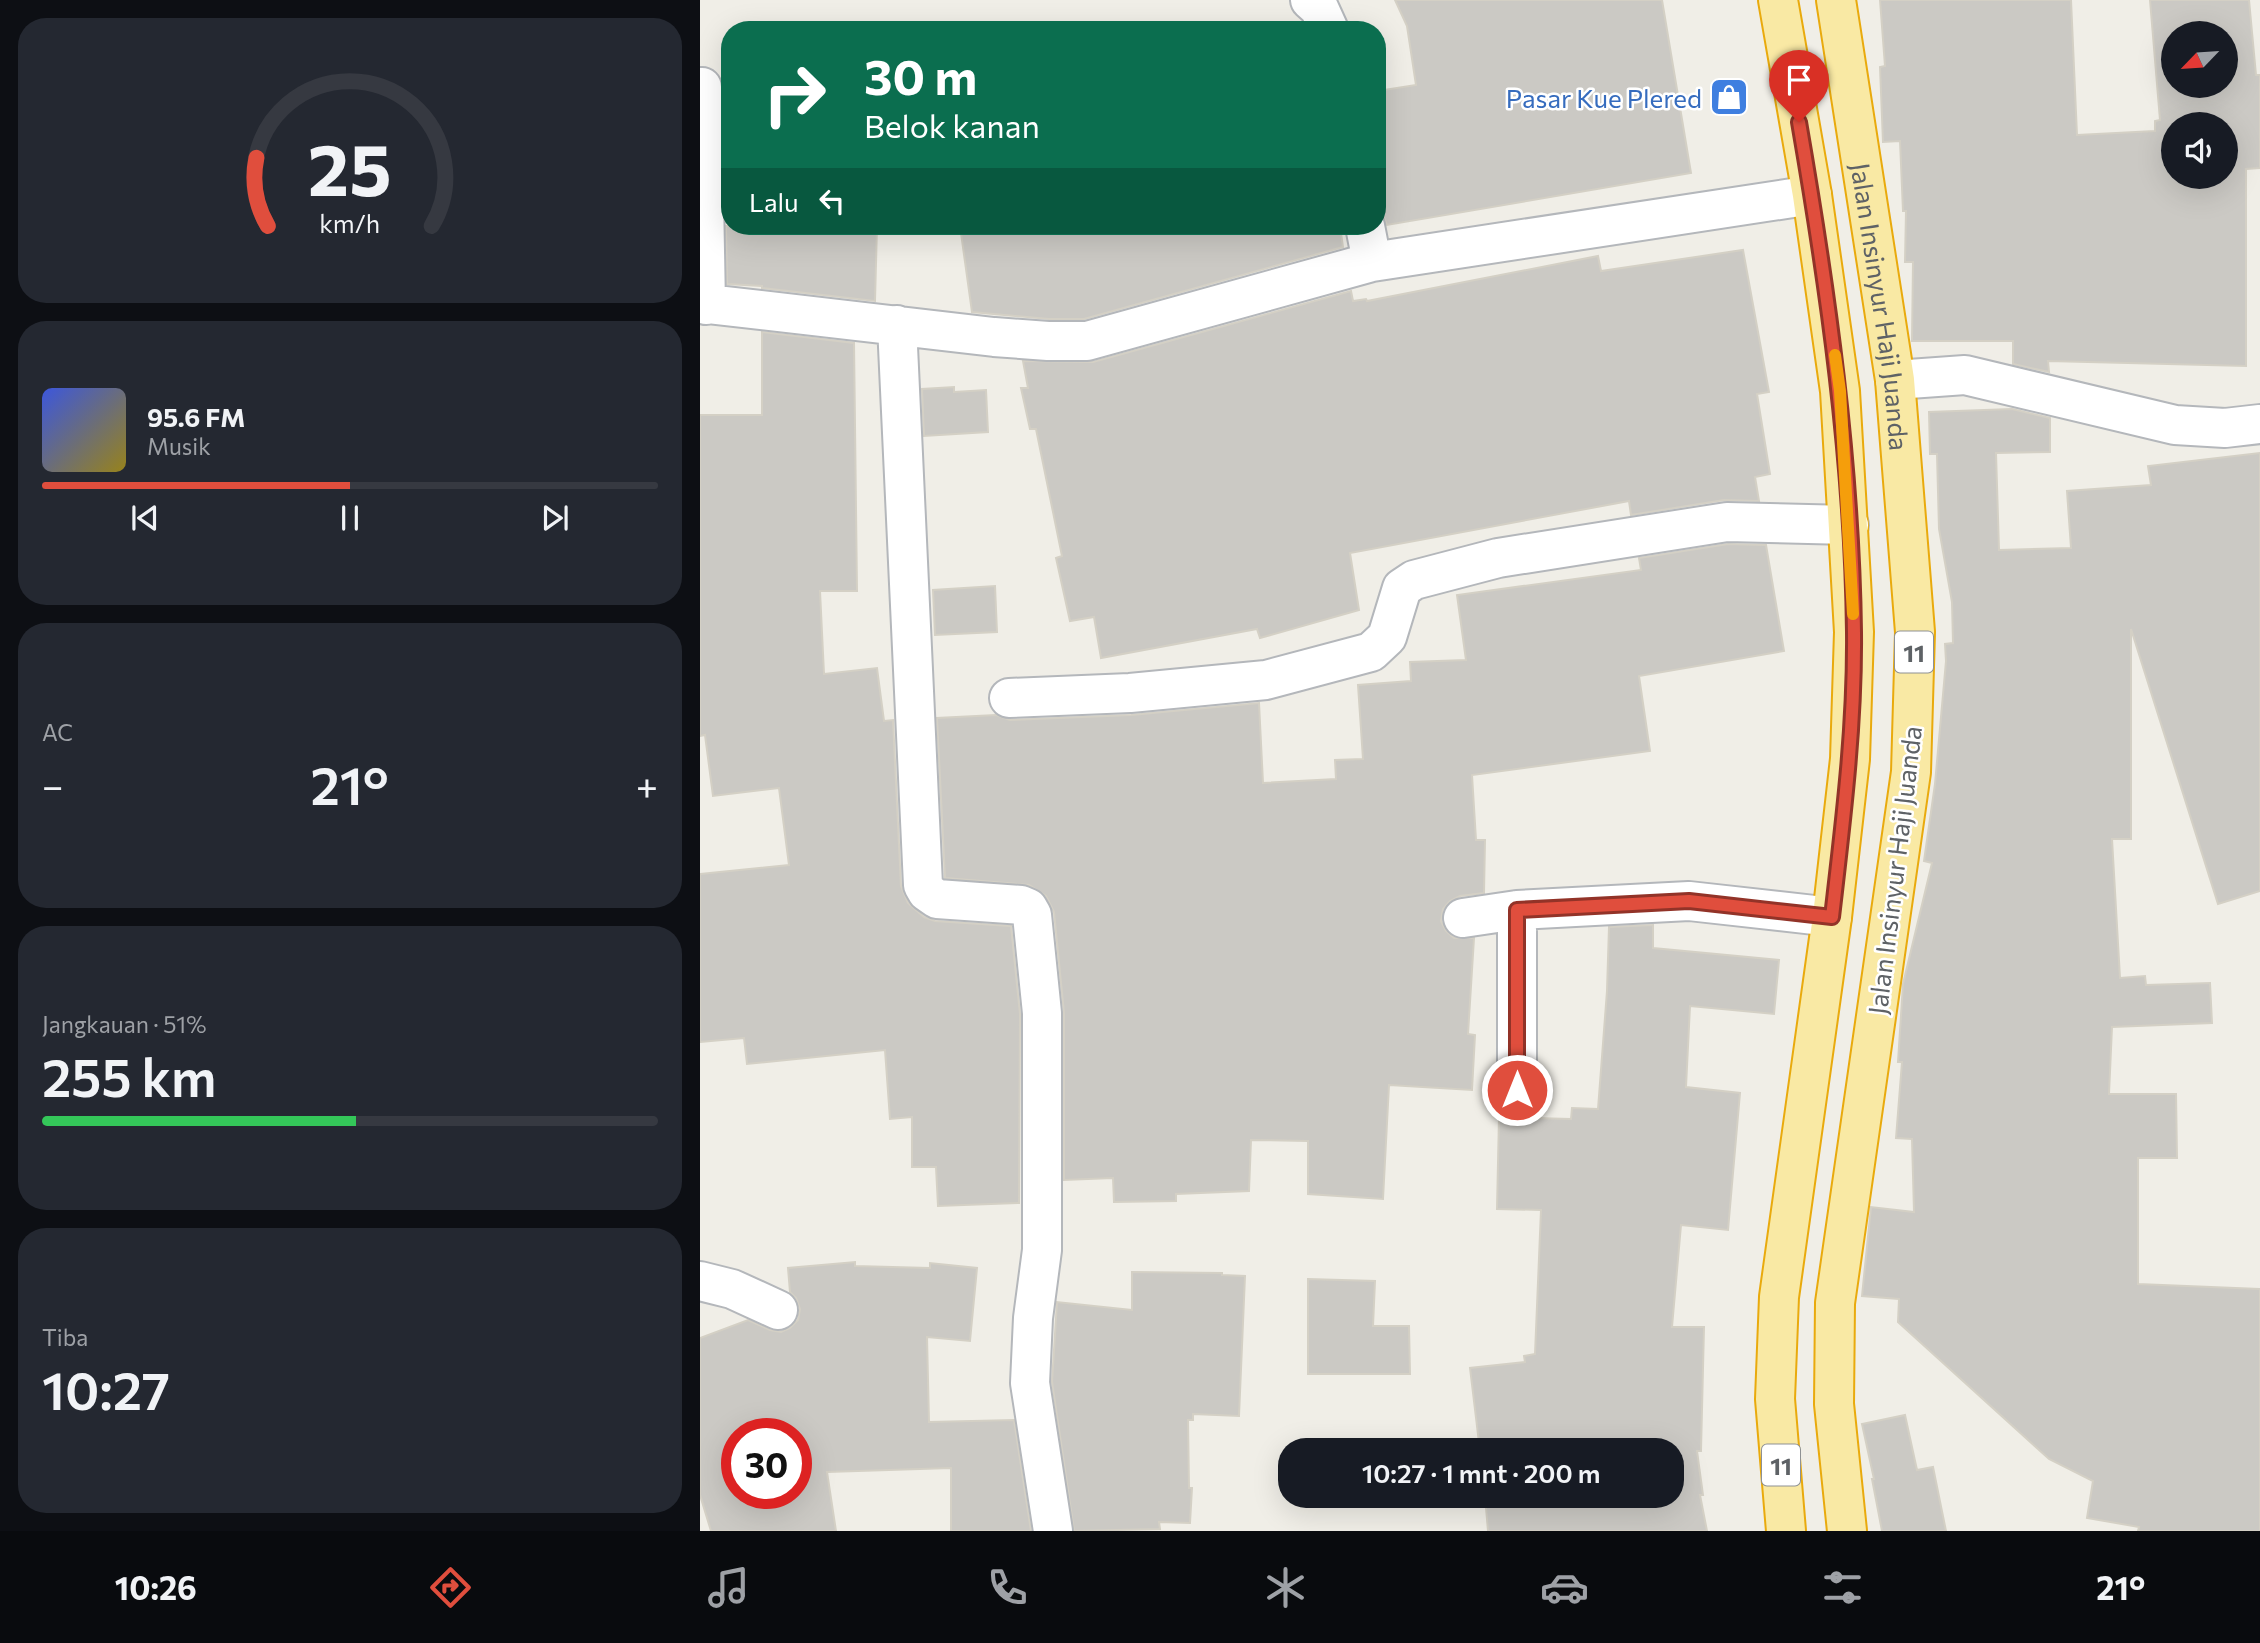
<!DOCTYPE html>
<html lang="id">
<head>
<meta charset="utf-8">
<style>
	body { margin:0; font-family:Commissioner,sans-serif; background:#242831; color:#f1f3f6; height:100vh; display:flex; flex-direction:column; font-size:26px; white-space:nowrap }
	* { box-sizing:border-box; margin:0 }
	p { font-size:23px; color:#9ea1a6 }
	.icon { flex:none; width:38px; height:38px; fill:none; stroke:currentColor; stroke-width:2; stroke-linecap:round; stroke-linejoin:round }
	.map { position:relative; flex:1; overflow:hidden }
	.details { display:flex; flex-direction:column; gap:18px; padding:18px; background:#0d0f14; width:700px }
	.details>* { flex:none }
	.hud { position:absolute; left:21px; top:21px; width:665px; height:214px; border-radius:28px; box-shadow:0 7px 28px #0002; background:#0b6e4f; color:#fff; overflow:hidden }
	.needle { width:46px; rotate:245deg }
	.buttons { position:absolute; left:1461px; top:21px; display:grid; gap:14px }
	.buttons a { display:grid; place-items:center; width:77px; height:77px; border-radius:50%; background:#171b24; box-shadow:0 7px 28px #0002; font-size:35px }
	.speed { position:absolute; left:21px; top:1418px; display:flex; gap:14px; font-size:35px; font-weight:700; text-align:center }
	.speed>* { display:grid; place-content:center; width:91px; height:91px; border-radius:50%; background:#171b24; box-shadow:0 7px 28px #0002; line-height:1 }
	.speed .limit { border:10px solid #d22; background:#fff; color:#111 }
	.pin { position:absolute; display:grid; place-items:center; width:60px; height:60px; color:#fff; margin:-72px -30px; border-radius:50% 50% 50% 0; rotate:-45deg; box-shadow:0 0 7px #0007 }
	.pin .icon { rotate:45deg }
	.me { position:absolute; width:77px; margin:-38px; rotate:0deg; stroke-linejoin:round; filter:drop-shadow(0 0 5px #0008) }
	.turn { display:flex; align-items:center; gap:24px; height:147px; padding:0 28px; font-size:32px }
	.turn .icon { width:91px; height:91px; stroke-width:2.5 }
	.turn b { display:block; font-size:49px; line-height:60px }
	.then { display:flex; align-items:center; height:66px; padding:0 28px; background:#0003; gap:14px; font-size:26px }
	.big { font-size:52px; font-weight:600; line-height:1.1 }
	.details .widget { flex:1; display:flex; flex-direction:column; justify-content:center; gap:10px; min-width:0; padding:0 24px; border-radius:28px; background:#242831 }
	.details .dial { align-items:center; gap:0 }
	.dial svg { height:182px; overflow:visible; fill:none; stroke:#363941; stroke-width:7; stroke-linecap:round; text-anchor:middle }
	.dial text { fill:#f1f3f6; stroke:none }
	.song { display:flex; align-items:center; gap:21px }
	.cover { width:84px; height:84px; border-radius:10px; background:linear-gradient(135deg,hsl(230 70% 55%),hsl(50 70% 35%)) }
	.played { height:7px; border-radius:4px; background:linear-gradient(90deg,#e04e3d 50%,#363941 50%) }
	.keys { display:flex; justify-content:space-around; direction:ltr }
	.heat { display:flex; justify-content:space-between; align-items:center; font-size:38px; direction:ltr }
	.charge { height:10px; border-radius:5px; background:linear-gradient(90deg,#34c759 51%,#363941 0) }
	.trip { position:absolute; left:578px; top:1438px; width:406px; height:70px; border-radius:28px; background:#171b24; box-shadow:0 7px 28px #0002; font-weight:600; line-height:70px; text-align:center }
	.menu { display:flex; height:112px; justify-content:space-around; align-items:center; background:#090b0e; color:#9ea1a6 }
	.menu .icon { width:49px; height:49px }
	.menu .on { color:#e04e3d }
	.menu b { font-size:32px; color:#f1f3f6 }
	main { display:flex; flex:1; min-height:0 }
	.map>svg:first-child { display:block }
	.building { fill:#cbc9c4; stroke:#d4d0c5; stroke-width:2; fill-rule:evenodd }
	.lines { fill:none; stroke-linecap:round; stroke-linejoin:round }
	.minor-casing { stroke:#b4b7bb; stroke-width:42 }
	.trunk-casing { stroke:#e9aa0d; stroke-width:42 }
	.minor { stroke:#fff; stroke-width:38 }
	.trunk { stroke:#f9e9a4; stroke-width:38 }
	.route-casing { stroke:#923328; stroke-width:18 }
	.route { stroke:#e04e3d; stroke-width:12 }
	.slow { stroke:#f59e0b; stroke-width:12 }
	.labels { text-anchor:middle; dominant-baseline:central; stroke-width:5; stroke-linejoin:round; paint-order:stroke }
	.shield { fill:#fff; stroke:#8e9194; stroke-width:2 }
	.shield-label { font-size:24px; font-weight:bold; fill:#5e6266 }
	.shop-label { font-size:26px; fill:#366cbe; stroke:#fff; text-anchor:end }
	.street-label { font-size:26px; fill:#5e6266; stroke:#fff }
</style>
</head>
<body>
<main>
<section class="details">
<div class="widget dial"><svg viewBox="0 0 100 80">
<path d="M14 69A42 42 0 1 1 86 69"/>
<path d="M14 69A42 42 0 0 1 9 39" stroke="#e04e3d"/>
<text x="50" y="56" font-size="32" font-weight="700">25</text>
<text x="50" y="72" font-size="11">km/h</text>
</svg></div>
<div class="widget">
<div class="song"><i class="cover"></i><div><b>95.6 FM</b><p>Musik</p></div></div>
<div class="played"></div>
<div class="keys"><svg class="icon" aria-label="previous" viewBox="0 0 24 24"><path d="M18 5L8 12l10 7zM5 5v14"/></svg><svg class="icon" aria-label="pause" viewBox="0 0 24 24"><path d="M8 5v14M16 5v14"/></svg><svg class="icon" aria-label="next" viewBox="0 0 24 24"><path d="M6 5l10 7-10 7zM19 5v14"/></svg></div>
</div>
<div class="widget"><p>AC</p>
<div class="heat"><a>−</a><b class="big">21°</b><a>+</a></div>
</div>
<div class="widget"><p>Jangkauan · 51%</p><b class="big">255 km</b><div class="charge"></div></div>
<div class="widget"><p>Tiba</p><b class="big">10:27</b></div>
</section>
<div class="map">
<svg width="1560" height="1531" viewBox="0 0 1560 1531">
	<rect width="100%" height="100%" fill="#f0eee7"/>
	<path class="building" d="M695,0H962L991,173L687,225L682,212L677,209V91L716,85L707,26Z
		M1180,0H1371L1377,135L1455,131V121L1460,120L1450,0H1549L1556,75H1560V168L1546,169V366L1348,361L1349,372L1313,364V341H1212L1213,262H1205L1206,211H1203L1200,141L1183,142L1180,67L1185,66ZM1474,33H1526V86H1474ZM1474,124H1526V177H1474Z
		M26,226H177L175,301L62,288V286L27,284Z
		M260,226H640L643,247L384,319H349L272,312Z
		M1043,250L1069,392L1057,394L1070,474L1055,477L1059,501L1024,500L931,515L929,501L650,553L659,610L560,638L557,629L401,658L394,617L370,621L356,558L362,556L336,429H330L321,388H328L323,361L393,362L651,291L653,301L666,299L667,301L898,256L901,271Z
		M62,332L154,343L157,591H120L124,674L177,668L184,721L193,720L201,886L208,903L224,917L235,921L311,926L320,1014L319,1203L238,1206L236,1167H212V1117L190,1119L185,1050L47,1064L44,1038L0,1042V874L89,865L79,788L13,796L5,735L0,736V415H62Z
		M254,387V392L286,390L288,432L224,436L222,389Z
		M1312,409L1350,418V452L1296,453L1299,550L1371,548L1367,491L1451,485L1448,466L1560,453V891L1518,904L1431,629V839H1412L1420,978L1445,976L1446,985L1510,983L1512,1023L1412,1027L1409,1094H1476L1477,1158H1438V1284L1560,1289V1531H1438L1439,1527L1387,1518L1393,1481L1349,1459L1198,1322L1199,1299L1162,1296L1171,1207L1214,1212L1212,1139L1196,1138L1202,1062H1198L1203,984L1232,863L1224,861L1235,784L1246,661L1245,644L1253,643L1252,602L1239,529L1237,454H1230L1229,412Z
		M1028,544L1066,545L1084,651L939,676L950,751L772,775L776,840H785L784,893L760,896L750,901L743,909L741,921L746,931L754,938H774L768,1034L775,1035L772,1090L689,1085L683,1199L608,1194V1141L551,1140L549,1191L476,1194V1201L414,1202L413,1178L364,1180V1013L354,912L346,896L329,885L245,878L237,718L296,715L310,720L431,715L559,703L563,783L636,779L635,760L663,759L658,685L711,681L710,662L766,660L757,595L941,570L939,558Z
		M295,586L297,632L235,635L233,590Z
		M953,925V948L1079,960L1074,1014L990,1006L986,1087L1040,1093L1028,1230L981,1225L972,1327H1004L1001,1451H997L1003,1495H1000L1007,1531H788L785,1496H971V1451H780L770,1368L825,1362L824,1356L835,1354L841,1210L797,1209L799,1117L871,1119L872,1108L898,1109L907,991L909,927Z
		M155,1262V1266L230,1268V1263L277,1268L270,1341L227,1337L229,1422L314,1420L331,1531H251V1468L127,1472L136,1531H11L0,1495V1338L48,1320L70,1330L81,1332L90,1328L98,1320L100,1309L96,1298L90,1292L88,1268ZM37,1433H96V1493H37Z
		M432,1272L522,1273V1275L545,1276L539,1416L493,1414V1420H488L489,1488H492L490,1523L459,1522L460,1529L374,1531L352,1382L357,1302L432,1310Z
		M608,1279L675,1281L673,1326H709L710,1374H608Z
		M1205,1415L1217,1470L1233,1467L1246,1531H1182L1172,1479H1174L1162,1424Z"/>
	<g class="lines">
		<defs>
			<path id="minor" d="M610,0L619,8L629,30
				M2,87L6,305
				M665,226L672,262
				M0,303L294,337L348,341H387L672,262L1112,195
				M197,325L223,885L227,892L237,899L321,905L328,908L332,915L342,1013V1250L333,1318L330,1383L353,1531
				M1195,380L1265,375L1475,425L1525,428L1560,424
				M309,698L430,693L566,680L671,652L687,637L702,588L714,580L798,558L1027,522L1149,525
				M763,918L817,910L989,901L1132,917
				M817,1090V910
				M0,1281L32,1289L78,1310"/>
			<g id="trunk">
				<path d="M1078,0L1112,195L1140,391L1154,632L1150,759L1132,917L1079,1297L1075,1399L1086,1531"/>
				<path id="s1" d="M1136,0L1195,380L1215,632L1211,772L1135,1303L1134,1404L1147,1531"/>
			</g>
		</defs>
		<use href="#minor" class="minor-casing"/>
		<use href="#trunk" class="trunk-casing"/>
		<use href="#minor" class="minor"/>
		<use href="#trunk" class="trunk"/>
	</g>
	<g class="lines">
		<defs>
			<path id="route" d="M817,1090V910L989,901L1132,917C1143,822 1155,728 1154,632C1152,461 1128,290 1099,122"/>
		</defs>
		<use href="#route" class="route-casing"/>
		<use href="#route" class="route"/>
		<path class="slow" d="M1135,355L1140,391L1153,614"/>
	</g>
	<defs>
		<symbol id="shop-square" viewBox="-11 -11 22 22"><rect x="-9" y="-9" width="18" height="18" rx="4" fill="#3f7fe0" stroke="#fff"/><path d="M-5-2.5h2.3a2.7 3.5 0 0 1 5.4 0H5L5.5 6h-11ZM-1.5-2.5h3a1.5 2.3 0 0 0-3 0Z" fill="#fff"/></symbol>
	</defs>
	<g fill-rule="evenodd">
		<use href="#shop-square" x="1007" y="75" width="44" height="44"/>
	</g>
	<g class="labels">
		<g class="shield">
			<rect x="1195" y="631.5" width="38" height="41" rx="5"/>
			<rect x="1062" y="1444.5" width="38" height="41" rx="5"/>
		</g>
		<g class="shield-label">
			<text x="1214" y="652">11</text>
			<text x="1081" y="1465">11</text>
		</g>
		<g class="shop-label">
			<text x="1002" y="97">Pasar Kue Plered</text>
		</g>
		<g class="street-label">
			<text stroke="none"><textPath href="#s1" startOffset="310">Jalan Insinyur Haji Juanda</textPath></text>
			<text transform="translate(1194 870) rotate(-83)">Jalan Insinyur Haji Juanda</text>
		</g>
	</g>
</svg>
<div class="buttons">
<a><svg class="needle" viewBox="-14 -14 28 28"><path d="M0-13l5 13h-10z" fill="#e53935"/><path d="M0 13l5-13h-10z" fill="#9ea1a6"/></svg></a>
<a><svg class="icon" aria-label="sound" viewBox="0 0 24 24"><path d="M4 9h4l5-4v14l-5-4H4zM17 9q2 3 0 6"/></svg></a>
</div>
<div class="speed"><div class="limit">30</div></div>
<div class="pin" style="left:1099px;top:122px;background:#d93025"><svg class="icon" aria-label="arrive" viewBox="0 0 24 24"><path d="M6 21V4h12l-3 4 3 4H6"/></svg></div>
<svg class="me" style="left:817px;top:1090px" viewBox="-20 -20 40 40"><circle r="17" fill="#e04e3d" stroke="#fff" stroke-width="3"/><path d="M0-11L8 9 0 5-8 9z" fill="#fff"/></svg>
<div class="trip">10:27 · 1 mnt · 200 m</div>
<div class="hud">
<div class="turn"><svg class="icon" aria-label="right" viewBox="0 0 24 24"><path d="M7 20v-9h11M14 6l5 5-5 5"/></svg><div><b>30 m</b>Belok kanan</div></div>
<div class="then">Lalu<svg class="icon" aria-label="left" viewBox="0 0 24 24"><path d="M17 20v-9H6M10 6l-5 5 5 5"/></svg></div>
</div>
</div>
</main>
<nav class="menu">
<b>10:26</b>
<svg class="icon on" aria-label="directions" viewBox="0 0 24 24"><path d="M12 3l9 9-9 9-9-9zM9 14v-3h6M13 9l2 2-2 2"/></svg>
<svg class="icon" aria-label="music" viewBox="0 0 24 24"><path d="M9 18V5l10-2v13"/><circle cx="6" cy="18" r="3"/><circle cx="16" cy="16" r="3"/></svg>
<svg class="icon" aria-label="phone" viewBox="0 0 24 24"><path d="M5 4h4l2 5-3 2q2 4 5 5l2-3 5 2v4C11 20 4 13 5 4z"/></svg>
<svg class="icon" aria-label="climate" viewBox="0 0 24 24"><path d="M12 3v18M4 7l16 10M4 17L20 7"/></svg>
<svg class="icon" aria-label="car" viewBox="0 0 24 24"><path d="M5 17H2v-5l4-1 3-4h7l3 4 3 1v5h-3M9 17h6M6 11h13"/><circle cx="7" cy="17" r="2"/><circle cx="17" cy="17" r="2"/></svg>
<svg class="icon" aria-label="filters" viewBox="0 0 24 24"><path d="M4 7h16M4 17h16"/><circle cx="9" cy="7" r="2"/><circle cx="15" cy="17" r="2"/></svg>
<b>21°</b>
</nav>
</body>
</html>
